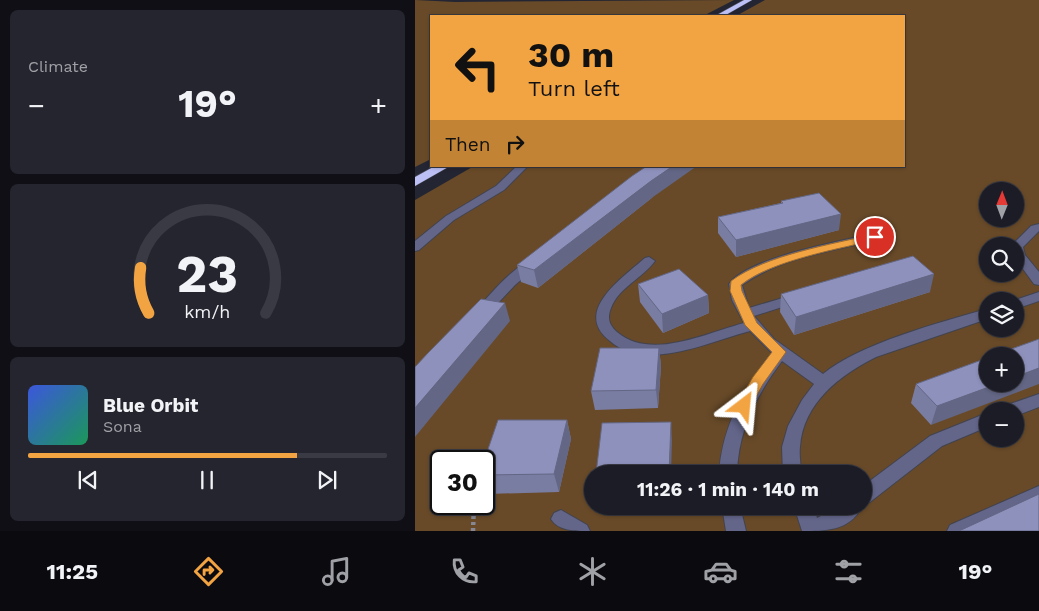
<!DOCTYPE html>
<html lang="en">
<head>
<meta charset="utf-8">
<style>
	body { margin:0; font-family:"Work Sans",sans-serif; background:#24252e; color:#f1f3f6; height:100vh; display:flex; flex-direction:column; font-size:19px; white-space:nowrap }
	* { box-sizing:border-box; margin:0 }
	p { font-size:16px; color:#a0a1a7 }
	.icon { flex:none; width:28px; height:28px; fill:none; stroke:currentColor; stroke-width:2; stroke-linecap:round; stroke-linejoin:round }
	.map { position:relative; flex:1; overflow:hidden }
	.drawer { display:flex; flex-direction:column; gap:10px; padding:10px; background:#0f0f15; width:415px }
	.drawer>* { flex:none }
	.banner { position:absolute; left:15px; top:15px; width:475px; height:152px; border-radius:0px; box-shadow:0 1px 4px #0004,0 0 0 1px #393a43; background:#f3a442; color:#111; overflow:hidden }
	.needle { width:32px; rotate:1deg }
	.tools { position:absolute; left:564px; top:182px; display:grid; gap:10px }
	.tools a { display:grid; place-items:center; width:45px; height:45px; border-radius:50%; background:#1b1c26; box-shadow:0 1px 4px #0004,0 0 0 1px #393a43; font-size:25px }
	.speed { position:absolute; left:15px; top:450px; display:flex; gap:10px; font-size:25px; font-weight:700; text-align:center }
	.speed>* { display:grid; place-content:center; width:65px; height:65px; border-radius:50%; background:#1b1c26; box-shadow:0 1px 4px #0004,0 0 0 1px #393a43; line-height:1 }
	.speed .limit { border:2px solid #111; border-radius:8px; background:#fff; color:#111 }
	.pin { position:absolute; display:grid; place-items:center; width:42px; height:42px; color:#fff; margin:-21px; border:2px solid #fff; border-radius:50%; box-shadow:0 1px 5px #0007 }
	.me { position:absolute; width:55px; margin:-28px; rotate:29deg; stroke-linejoin:round; filter:drop-shadow(0 0 4px #0008) }
	.turn { display:flex; align-items:center; gap:18px; height:105px; padding:0 15px; font-size:22px }
	.turn .icon { width:65px; height:65px; stroke-width:2.5 }
	.turn b { display:block; font-size:35px; line-height:42px }
	.then { display:flex; align-items:center; height:48px; padding:0 15px; background:#0003; gap:10px; font-size:19px }
	.big { font-size:38px; font-weight:700; line-height:1.1 }
	.drawer .tile { flex:1; display:flex; flex-direction:column; justify-content:center; gap:8px; min-width:0; padding:0 18px; border-radius:8px; background:#24252e }
	.drawer .dial { align-items:center; gap:0 }
	.dial svg { height:130px; overflow:visible; fill:none; stroke:#393a43; stroke-width:7; stroke-linecap:round; text-anchor:middle }
	.dial text { fill:#f1f3f6; stroke:none }
	.song { display:flex; align-items:center; gap:15px }
	.cover { width:60px; height:60px; border-radius:8px; background:linear-gradient(135deg,hsl(230 70% 55%),hsl(150 70% 35%)) }
	.played { height:5px; border-radius:2px; background:linear-gradient(90deg,#f3a442 75%,#393a43 75%) }
	.keys { display:flex; justify-content:space-around; direction:ltr }
	.heat { display:flex; justify-content:space-between; align-items:center; font-size:28px; direction:ltr }
	.trip { position:absolute; left:169px; top:465px; width:288px; height:50px; border-radius:25px; background:#1b1c26; box-shadow:0 1px 4px #0004,0 0 0 1px #393a43; font-weight:700; line-height:50px; text-align:center }
	.tab-bar { display:flex; height:80px; justify-content:space-around; align-items:center; background:#0b0b0f; color:#a0a1a7 }
	.tab-bar .icon { width:35px; height:35px }
	.tab-bar .current { color:#f3a442 }
	.tab-bar b { font-size:22px; color:#f1f3f6 }
	main { display:flex; flex:1; min-height:0 }
	.map>svg:first-child { display:block }
	.forest { fill:#684a28; fill-rule:evenodd }
	.lines { fill:none; stroke-linecap:round; stroke-linejoin:round }
	.minor-casing { stroke:#42434f; stroke-width:2 }
	.highway-casing { stroke:#42434f; stroke-width:1 }
	.path { stroke:#868792; stroke-width:4.5; stroke-dasharray:3 3; stroke-linecap:butt }
	.minor { fill:#636589; fill-rule:evenodd }
	.highway { fill:#bcc0f5; fill-rule:evenodd }
	.wall { fill:#7a7da2 }
	.shaded-wall { fill:#636684 }
	.building { fill:#8e91bc; stroke:#636684 }
	.route { fill:#f3a442; stroke:#9e6b2b }
</style>
</head>
<body>
<main>
<section class="drawer">
<div class="tile"><p>Climate</p>
<div class="heat"><a>−</a><b class="big">19°</b><a>+</a></div>
</div>
<div class="tile dial"><svg viewBox="0 0 100 80">
<path d="M14 69A42 42 0 1 1 86 69"/>
<path d="M14 69A42 42 0 0 1 9 41" stroke="#f3a442"/>
<text x="50" y="56" font-size="32" font-weight="700">23</text>
<text x="50" y="72" font-size="11">km/h</text>
</svg></div>
<div class="tile">
<div class="song"><i class="cover"></i><div><b>Blue Orbit</b><p>Sona</p></div></div>
<div class="played"></div>
<div class="keys"><svg class="icon" aria-label="previous" viewBox="0 0 24 24"><path d="M18 5L8 12l10 7zM5 5v14"/></svg><svg class="icon" aria-label="pause" viewBox="0 0 24 24"><path d="M8 5v14M16 5v14"/></svg><svg class="icon" aria-label="next" viewBox="0 0 24 24"><path d="M6 5l10 7-10 7zM19 5v14"/></svg></div>
</div>
</section>
<div class="map">
<svg width="624" height="531" viewBox="0 0 624 531">
	<rect width="100%" height="100%" fill="#242532"/>
	<path class="forest" d="M0,0L40,2L319,0L288,16H16V159L0,167Z
		M350,0H624V531H0V200L59,166H489V16H321ZM572,191H600V219H572ZM572,246H600V274H572ZM572,301H600V329H572ZM572,356H600V384H572ZM572,411H600V439H572ZM26,461H69V504H26ZM178,474H448V506H178Z"/>
	<g class="lines">
		<defs>
			<path id="minor" d="M102,166H113L89,190L39,220L4,250L0,251V241L31,216L81,186Z
				M624,224V231L608,247L610,255L624,272V285L619,284L600,258V246H596L616,226Z
				M461,233L467,237L465,239C419,251 366,257 327,285L334,308L381,294L388,298L386,301L339,316L359,339L408,374C444,344 526,322 572,309V319L461,357C425,375 388,403 385,447C384,456 386,465 386,474H368L367,447L373,426L387,400L399,384L367,361C341,396 323,430 322,474H304C307,427 328,389 357,353L335,331C302,340 268,355 234,355C221,355 205,350 195,341C157,312 207,278 230,258L234,257L240,261C228,278 204,287 196,308C192,318 194,325 202,332C236,361 291,333 329,323L317,300L314,284C333,257 428,241 461,233Z
				M116,261L122,265L120,268L100,285L71,316H61L59,313L61,310C74,296 98,266 116,261Z
				M624,292V301L600,309V301H597Z
				M624,394V407L600,416V411H587L589,406Z
				M572,413V427L527,446L455,502L448,504V486L515,436Z
				M624,486V503L563,531H532L535,525Z
				M307,506H325L331,531H311Z
				M379,506H398L402,518L426,506H447C436,531 410,531 387,531Z
				M146,510L172,525L175,531C160,531 143,531 136,519L139,513Z"/>
			<path id="highway" d="M329,0H337L309,16H300Z
				M20,166H35L0,186V177Z"/>
		</defs>
		<use href="#minor" class="minor-casing"/>
		<use href="#highway" class="highway-casing"/>
		<path class="path" d="M58,531L59,504"/>
		<use href="#minor" class="minor"/>
		<use href="#highway" class="highway"/>
	</g>
	<path class="wall" d="M238,197L123,288L106,282L102,265Z
		M366,201L424,230L321,257L303,233V217L366,203Z
		M223,284L293,295L294,313L248,333L225,302Z
		M515,292L379,335L365,312L366,294Z
		M244,348L246,366L243,408L180,410L176,391Z
		M572,358L516,425L496,403L501,384Z
		M152,420L156,439L144,492L72,494L69,487V461Z"/>
	<path class="shaded-wall" d="M258,166H282L238,197L123,288L119,270L236,181Z
		M426,214L424,230L321,257V240Z
		M519,274L515,292L379,335L381,317Z
		M293,295L294,313L248,333L247,314Z
		M90,303L95,321L0,437V408Z
		M244,348L246,366L243,408L241,390Z
		M624,368V384L516,425L522,406L582,384H600V377Z
		M152,420L156,439L144,492L139,474Z
		M256,422L257,441L256,474H254Z"/>
	<path class="building" d="M232,166H258L236,181L119,270L102,265L217,176Z
		M404,193L426,214L321,240L303,217L368,203L366,201Z
		M498,256L519,274L381,317L366,294Z
		M264,269L293,295L247,314L223,284Z
		M66,299L90,303L0,408V367L13,353Z
		M624,339V368L600,377V356H577Z
		M185,348H244L241,390L176,391Z
		M572,358V384H582L522,406L501,384Z
		M83,420H152L139,474L69,475V461Z
		M256,422L254,474H181L187,423Z
		M624,494V531H544Z"/>
	<path class="route" d="M460,234H464V239C425,249 357,260 326,285L327,291L342,323L371,352L348,384L334,410H323L321,406L338,377L357,352L330,325L315,291L316,281C350,255 418,244 460,234Z"/>
</svg>
<div class="tools">
<a><svg class="needle" viewBox="-14 -14 28 28"><path d="M0-13l5 13h-10z" fill="#e53935"/><path d="M0 13l5-13h-10z" fill="#a0a1a7"/></svg></a>
<a><svg class="icon" aria-label="search" viewBox="0 0 24 24"><circle cx="10" cy="10" r="6"/><path d="M15 15l6 6"/></svg></a>
<a><svg class="icon" aria-label="layers" viewBox="0 0 24 24"><path d="M12 4l9 5-9 5-9-5zM3 14l9 5 9-5"/></svg></a>
<a>+</a>
<a>−</a>
</div>
<div class="speed"><div class="limit">30</div></div>
<div class="pin" style="left:460px;top:237px;background:#d93025"><svg class="icon" aria-label="arrive" viewBox="0 0 24 24"><path d="M6 21V4h12l-3 4 3 4H6"/></svg></div>
<svg class="me" style="left:329px;top:406px" viewBox="-20 -20 40 40"><path d="M0-17L14 15 0 8-14 15z" fill="#f3a442" stroke="#fff" stroke-width="4"/></svg>
<div class="trip">11:26 · 1 min · 140 m</div>
<div class="banner">
<div class="turn"><svg class="icon" aria-label="left" viewBox="0 0 24 24"><path d="M17 20v-9H6M10 6l-5 5 5 5"/></svg><div><b>30 m</b>Turn left</div></div>
<div class="then">Then<svg class="icon" aria-label="right" viewBox="0 0 24 24"><path d="M7 20v-9h11M14 6l5 5-5 5"/></svg></div>
</div>
</div>
</main>
<nav class="tab-bar">
<b>11:25</b>
<svg class="icon current" aria-label="directions" viewBox="0 0 24 24"><path d="M12 3l9 9-9 9-9-9zM9 14v-3h6M13 9l2 2-2 2"/></svg>
<svg class="icon" aria-label="music" viewBox="0 0 24 24"><path d="M9 18V5l10-2v13"/><circle cx="6" cy="18" r="3"/><circle cx="16" cy="16" r="3"/></svg>
<svg class="icon" aria-label="phone" viewBox="0 0 24 24"><path d="M5 4h4l2 5-3 2q2 4 5 5l2-3 5 2v4C11 20 4 13 5 4z"/></svg>
<svg class="icon" aria-label="climate" viewBox="0 0 24 24"><path d="M12 3v18M4 7l16 10M4 17L20 7"/></svg>
<svg class="icon" aria-label="car" viewBox="0 0 24 24"><path d="M5 17H2v-5l4-1 3-4h7l3 4 3 1v5h-3M9 17h6M6 11h13"/><circle cx="7" cy="17" r="2"/><circle cx="17" cy="17" r="2"/></svg>
<svg class="icon" aria-label="filters" viewBox="0 0 24 24"><path d="M4 7h16M4 17h16"/><circle cx="9" cy="7" r="2"/><circle cx="15" cy="17" r="2"/></svg>
<b>19°</b>
</nav>
</body>
</html>
